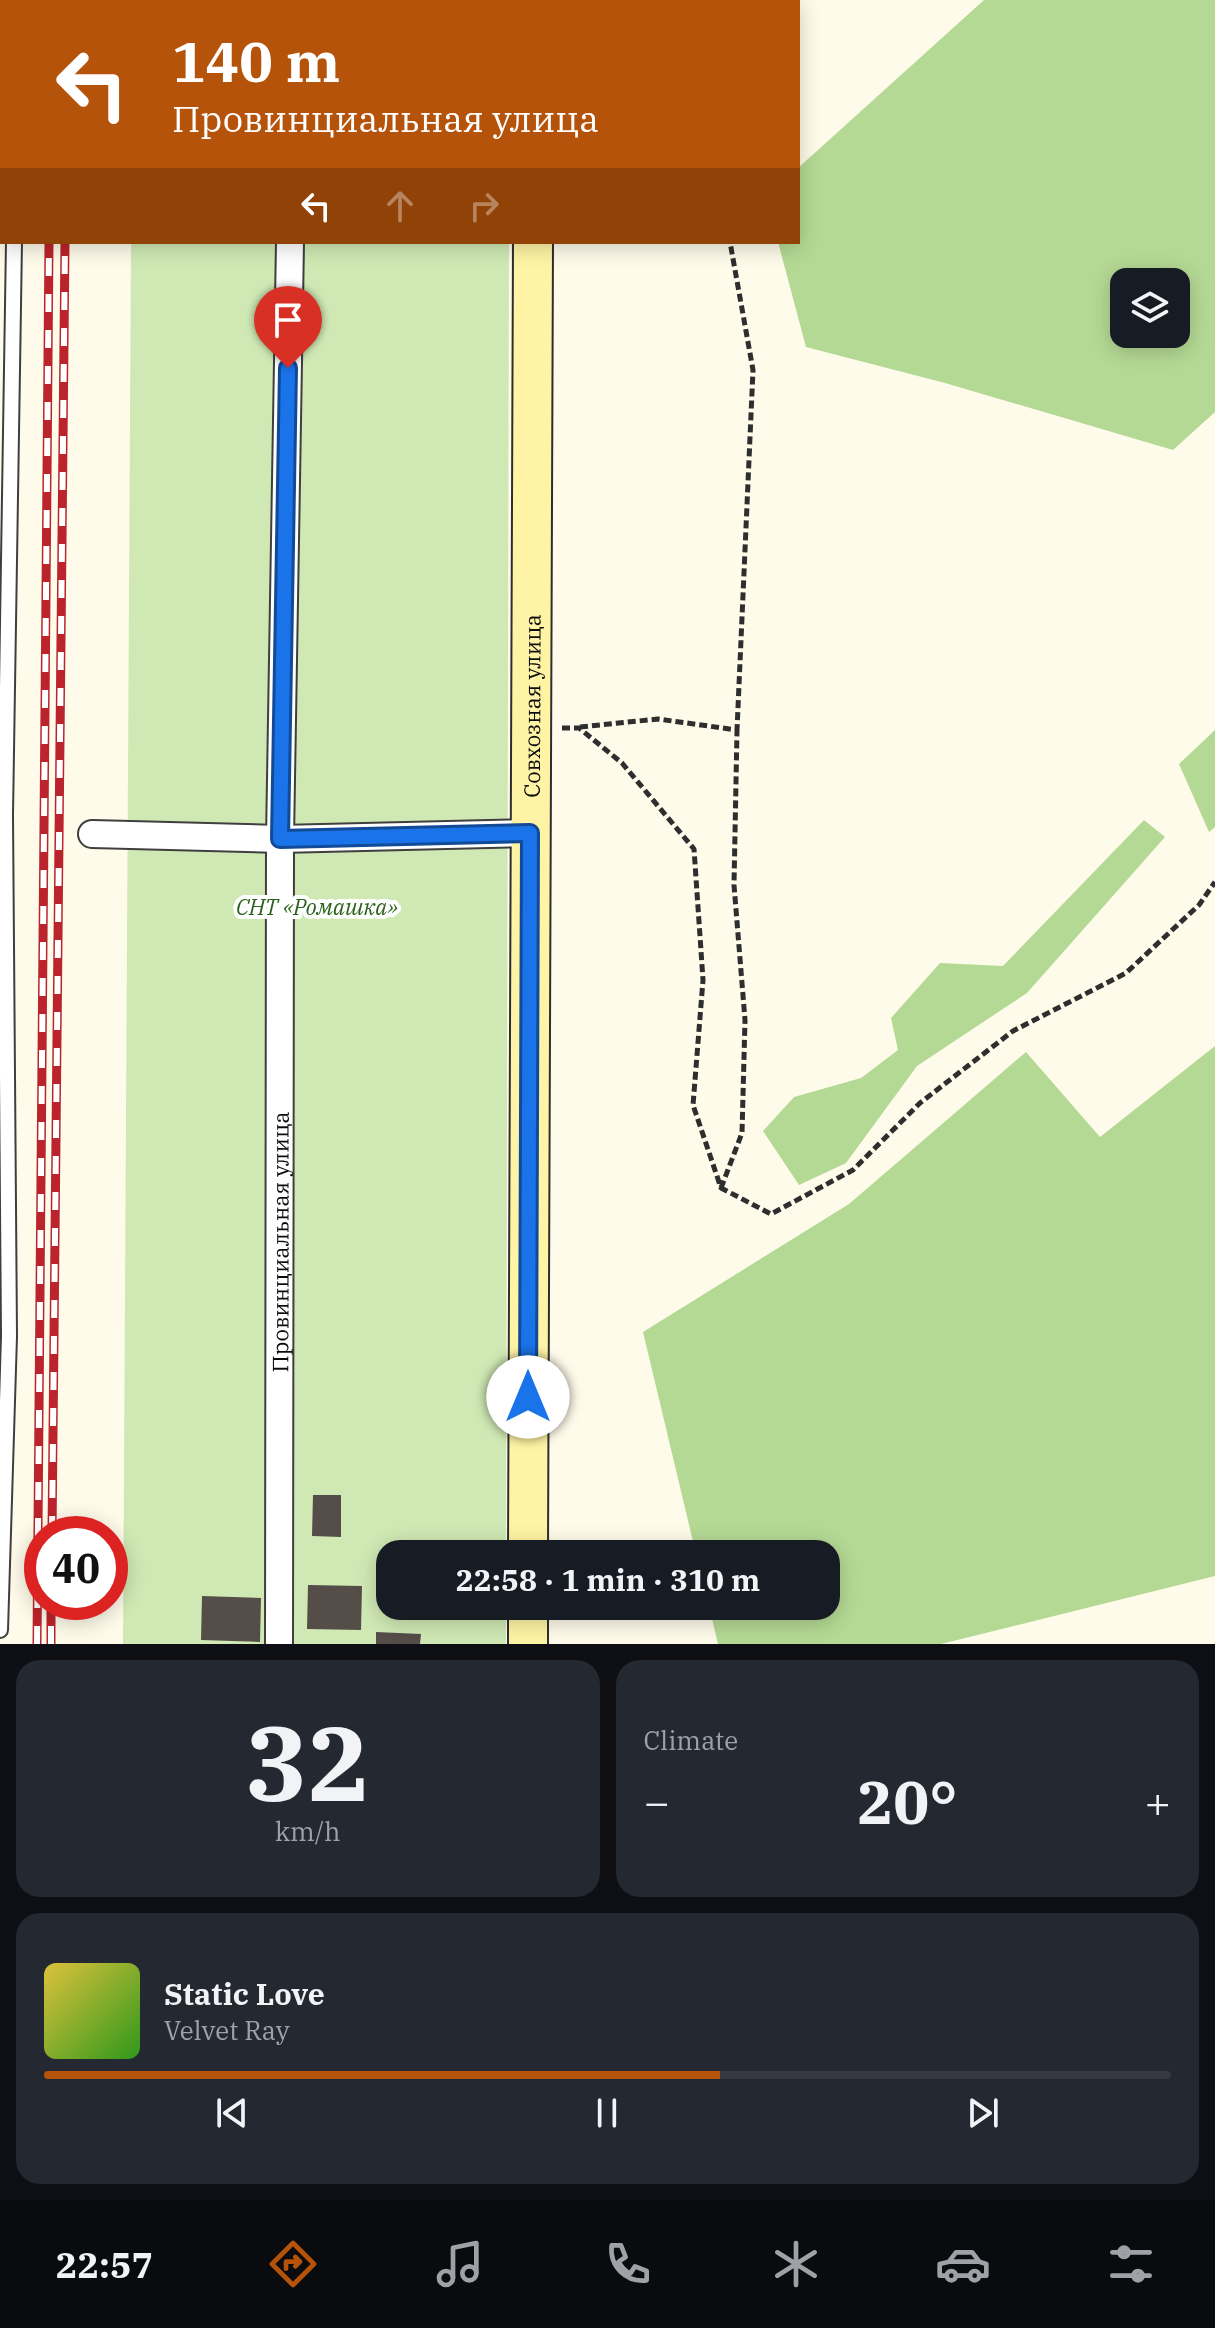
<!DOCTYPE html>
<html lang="en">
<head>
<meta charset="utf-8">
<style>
	body { margin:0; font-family:"IBM Plex Serif",serif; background:#242831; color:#f1f3f6; height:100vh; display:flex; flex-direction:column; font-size:30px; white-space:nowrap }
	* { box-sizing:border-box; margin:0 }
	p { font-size:26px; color:#9ea1a6 }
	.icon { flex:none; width:44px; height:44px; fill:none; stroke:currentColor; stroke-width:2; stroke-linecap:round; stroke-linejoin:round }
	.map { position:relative; height:1644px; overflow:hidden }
	.drawer { display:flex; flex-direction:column; gap:16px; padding:16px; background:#0d0f14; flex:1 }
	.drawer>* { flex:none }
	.hud { position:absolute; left:0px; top:0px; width:800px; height:244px; box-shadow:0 4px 20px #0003; background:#b45309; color:#fff; overflow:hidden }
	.tools { position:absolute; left:1110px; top:268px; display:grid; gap:16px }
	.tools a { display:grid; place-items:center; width:80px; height:80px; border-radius:16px; background:#171b24; box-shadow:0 4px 20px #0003; font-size:40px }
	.speed { position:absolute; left:24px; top:1516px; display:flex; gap:16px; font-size:40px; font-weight:700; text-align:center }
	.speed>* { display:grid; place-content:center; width:104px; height:104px; border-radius:50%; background:#171b24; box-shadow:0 4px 20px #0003; line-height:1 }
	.speed .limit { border:12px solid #d22; background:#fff; color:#111 }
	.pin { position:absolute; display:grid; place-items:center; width:68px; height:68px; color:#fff; margin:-82px -34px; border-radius:50% 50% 50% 0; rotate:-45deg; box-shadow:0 0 8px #0007 }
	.pin .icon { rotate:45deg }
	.me { position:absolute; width:88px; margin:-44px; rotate:0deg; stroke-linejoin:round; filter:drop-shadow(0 0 6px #0008) }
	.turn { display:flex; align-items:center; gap:28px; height:168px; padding:0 40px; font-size:36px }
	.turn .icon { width:104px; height:104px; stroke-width:2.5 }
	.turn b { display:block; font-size:56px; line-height:68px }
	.lanes { display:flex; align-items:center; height:76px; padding:0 40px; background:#0003; justify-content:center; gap:40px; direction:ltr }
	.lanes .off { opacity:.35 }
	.big { font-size:60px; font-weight:800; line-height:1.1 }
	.drawer .widget { flex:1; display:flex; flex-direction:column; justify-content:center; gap:12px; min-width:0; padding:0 28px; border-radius:24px; background:#242831 }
	.drawer .dial { align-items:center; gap:0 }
	.dial b { font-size:104px; line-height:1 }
	.song { display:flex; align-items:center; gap:24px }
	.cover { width:96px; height:96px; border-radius:12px; background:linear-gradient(135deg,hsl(50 70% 55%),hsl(110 70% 35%)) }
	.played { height:8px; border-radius:4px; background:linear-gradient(90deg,#b45309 60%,#363941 60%) }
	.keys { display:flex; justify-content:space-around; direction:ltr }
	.heat { display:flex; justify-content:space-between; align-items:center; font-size:44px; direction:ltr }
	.drawer .tiles { flex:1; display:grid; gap:16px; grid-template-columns:1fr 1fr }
	.widget:last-child { grid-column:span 2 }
	.trip { position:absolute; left:376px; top:1540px; width:464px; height:80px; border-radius:24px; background:#171b24; box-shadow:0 4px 20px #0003; font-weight:800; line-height:80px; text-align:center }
	.menu { display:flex; height:128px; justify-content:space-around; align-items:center; background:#090b0e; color:#9ea1a6 }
	.menu .icon { width:56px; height:56px }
	.menu .on { color:#b45309 }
	.menu b { font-size:36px; color:#f1f3f6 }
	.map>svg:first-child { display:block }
	.green { fill:#d0e9b4 }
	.forest { fill:#b4d994; fill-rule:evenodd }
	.building { fill:#544d48 }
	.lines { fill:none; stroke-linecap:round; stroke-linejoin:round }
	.lane-casing { stroke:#3f3f3f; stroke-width:18 }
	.street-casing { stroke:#3f3f3f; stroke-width:30 }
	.secondary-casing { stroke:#2e2e2e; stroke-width:42 }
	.path { stroke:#2e2e2e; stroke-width:5; stroke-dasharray:8 4; stroke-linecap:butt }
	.lane { stroke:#fff; stroke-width:14 }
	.street { stroke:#fff; stroke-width:26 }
	.secondary { stroke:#fff4a5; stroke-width:38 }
	.rail-casing { stroke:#bb242c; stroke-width:9 }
	.rail { stroke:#fff; stroke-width:6; stroke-dasharray:18; stroke-linecap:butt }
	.route-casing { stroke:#114b97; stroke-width:20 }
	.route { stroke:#1a73e8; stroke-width:14 }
	.labels { text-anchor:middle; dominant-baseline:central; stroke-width:8; stroke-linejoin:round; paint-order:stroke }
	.street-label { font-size:22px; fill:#0c0c0c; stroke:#fff }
	.park-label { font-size:22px; font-style:italic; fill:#2b631c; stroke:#fff }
</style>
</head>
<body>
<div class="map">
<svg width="1215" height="1644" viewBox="0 0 1215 1644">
	<rect width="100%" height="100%" fill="#fffbea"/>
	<path class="green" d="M132,0H510L132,2Z
		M131,242H509L506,1554H390V1606H506V1644H123Z"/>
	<path class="forest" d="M984,0H1215V412L1173,450L945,383L806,347L778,242H798V168ZM1176,282V334H1124V282Z
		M1215,730V827L1209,832L1179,764Z
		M1144,820L1165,837L1027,993L917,1066L846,1163L799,1185L763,1131L794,1097L861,1078L898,1050L891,1018L940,963L1003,966Z
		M1215,1046V1576L941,1644H718L709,1606H826V1554H696L643,1332L849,1204L1026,1052L1100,1137Z"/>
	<path class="building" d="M313,1495H341V1537L312,1536Z
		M308,1585L362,1586L361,1630L307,1629Z
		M202,1596L261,1598L260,1642L201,1640Z
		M376,1632L421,1634L420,1644H376Z"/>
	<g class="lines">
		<defs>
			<path id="lane" d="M17,2V0
				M0,1630L9,1336L5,815L14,242"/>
			<g id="street">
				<path d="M294,2V0"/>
				<path d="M92,834L280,839L530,833"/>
				<path id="s1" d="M279,1644L280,839L290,242"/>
			</g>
			<g id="secondary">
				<path d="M537,2V0"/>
				<path id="s2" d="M528,1554L533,242"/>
				<path d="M528,1644V1606"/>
			</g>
		</defs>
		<use href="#lane" class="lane-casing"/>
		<use href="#street" class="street-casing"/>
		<use href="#secondary" class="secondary-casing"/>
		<path class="path" d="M656,0L657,2
			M646,2L647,0
			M580,727L658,719L737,730L753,370L730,242
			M562,728H579L622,763L694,849L703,980L693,1105L721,1188L771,1214L853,1170L920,1103L1013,1031L1126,973L1199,905L1215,882
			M721,1188L742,1133L745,1020L734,885L737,730"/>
		<use href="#lane" class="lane"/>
		<use href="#street" class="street"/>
		<use href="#secondary" class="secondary"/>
		<defs>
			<path id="rail" d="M52,2V0
				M67,2V0
				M52,1534L65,242
				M37,1644L49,242
				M51,1644V1602"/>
		</defs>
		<use href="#rail" class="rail-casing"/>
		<use href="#rail" class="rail"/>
	</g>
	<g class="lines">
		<defs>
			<path id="route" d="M288,368L280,839L530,833L528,1397"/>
		</defs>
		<use href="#route" class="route-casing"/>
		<use href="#route" class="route"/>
	</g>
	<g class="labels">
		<g class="street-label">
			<text stroke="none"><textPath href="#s2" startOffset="848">Совхозная улица</textPath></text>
			<text stroke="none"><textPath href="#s1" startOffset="402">Провинциальная улица</textPath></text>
		</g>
		<g class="park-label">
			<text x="317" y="906">СНТ «Ромашка»</text>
		</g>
	</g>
</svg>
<div class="tools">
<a><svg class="icon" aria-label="layers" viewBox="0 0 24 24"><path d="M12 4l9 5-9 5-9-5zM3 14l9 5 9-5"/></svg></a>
</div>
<div class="speed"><div class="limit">40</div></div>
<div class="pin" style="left:288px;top:368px;background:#d93025"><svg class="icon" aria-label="arrive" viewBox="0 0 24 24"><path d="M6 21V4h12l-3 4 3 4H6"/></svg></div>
<svg class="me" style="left:528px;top:1397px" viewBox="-20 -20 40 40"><circle r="19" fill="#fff"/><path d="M0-13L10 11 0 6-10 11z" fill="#1a73e8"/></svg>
<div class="trip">22:58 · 1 min · 310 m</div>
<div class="hud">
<div class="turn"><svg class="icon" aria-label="left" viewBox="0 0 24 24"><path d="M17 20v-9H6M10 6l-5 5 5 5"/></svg><div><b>140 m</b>Провинциальная улица</div></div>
<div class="lanes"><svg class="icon" aria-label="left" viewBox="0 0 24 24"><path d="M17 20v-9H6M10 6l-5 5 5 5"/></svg><svg class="icon off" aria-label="ahead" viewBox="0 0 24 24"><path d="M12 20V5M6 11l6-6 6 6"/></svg><svg class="icon off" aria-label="right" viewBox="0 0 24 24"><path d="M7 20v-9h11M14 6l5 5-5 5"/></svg></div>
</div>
</div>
<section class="drawer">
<div class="tiles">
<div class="widget dial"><b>32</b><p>km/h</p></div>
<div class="widget"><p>Climate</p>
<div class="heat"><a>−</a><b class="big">20°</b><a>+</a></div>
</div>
<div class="widget">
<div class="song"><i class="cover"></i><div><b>Static Love</b><p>Velvet Ray</p></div></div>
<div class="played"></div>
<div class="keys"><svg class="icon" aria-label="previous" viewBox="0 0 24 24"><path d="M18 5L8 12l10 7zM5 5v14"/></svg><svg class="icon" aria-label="pause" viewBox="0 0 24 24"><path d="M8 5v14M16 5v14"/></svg><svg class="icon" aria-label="next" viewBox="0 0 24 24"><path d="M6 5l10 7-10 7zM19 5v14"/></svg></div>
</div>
</div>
</section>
<nav class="menu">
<b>22:57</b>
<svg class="icon on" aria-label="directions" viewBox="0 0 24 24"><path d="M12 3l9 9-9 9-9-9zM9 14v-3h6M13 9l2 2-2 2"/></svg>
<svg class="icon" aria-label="music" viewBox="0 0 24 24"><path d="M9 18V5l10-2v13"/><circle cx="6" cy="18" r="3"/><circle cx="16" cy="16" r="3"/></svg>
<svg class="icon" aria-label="phone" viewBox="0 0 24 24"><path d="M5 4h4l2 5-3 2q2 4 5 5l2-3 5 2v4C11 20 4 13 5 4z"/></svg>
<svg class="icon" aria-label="climate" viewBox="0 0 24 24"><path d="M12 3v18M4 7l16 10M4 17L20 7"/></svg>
<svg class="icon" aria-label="car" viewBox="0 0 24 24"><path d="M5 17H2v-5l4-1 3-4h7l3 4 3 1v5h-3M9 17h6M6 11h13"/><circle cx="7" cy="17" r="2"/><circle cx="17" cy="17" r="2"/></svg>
<svg class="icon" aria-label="filters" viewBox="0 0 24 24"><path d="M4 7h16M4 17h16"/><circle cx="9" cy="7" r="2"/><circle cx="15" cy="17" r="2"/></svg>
</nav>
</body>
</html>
